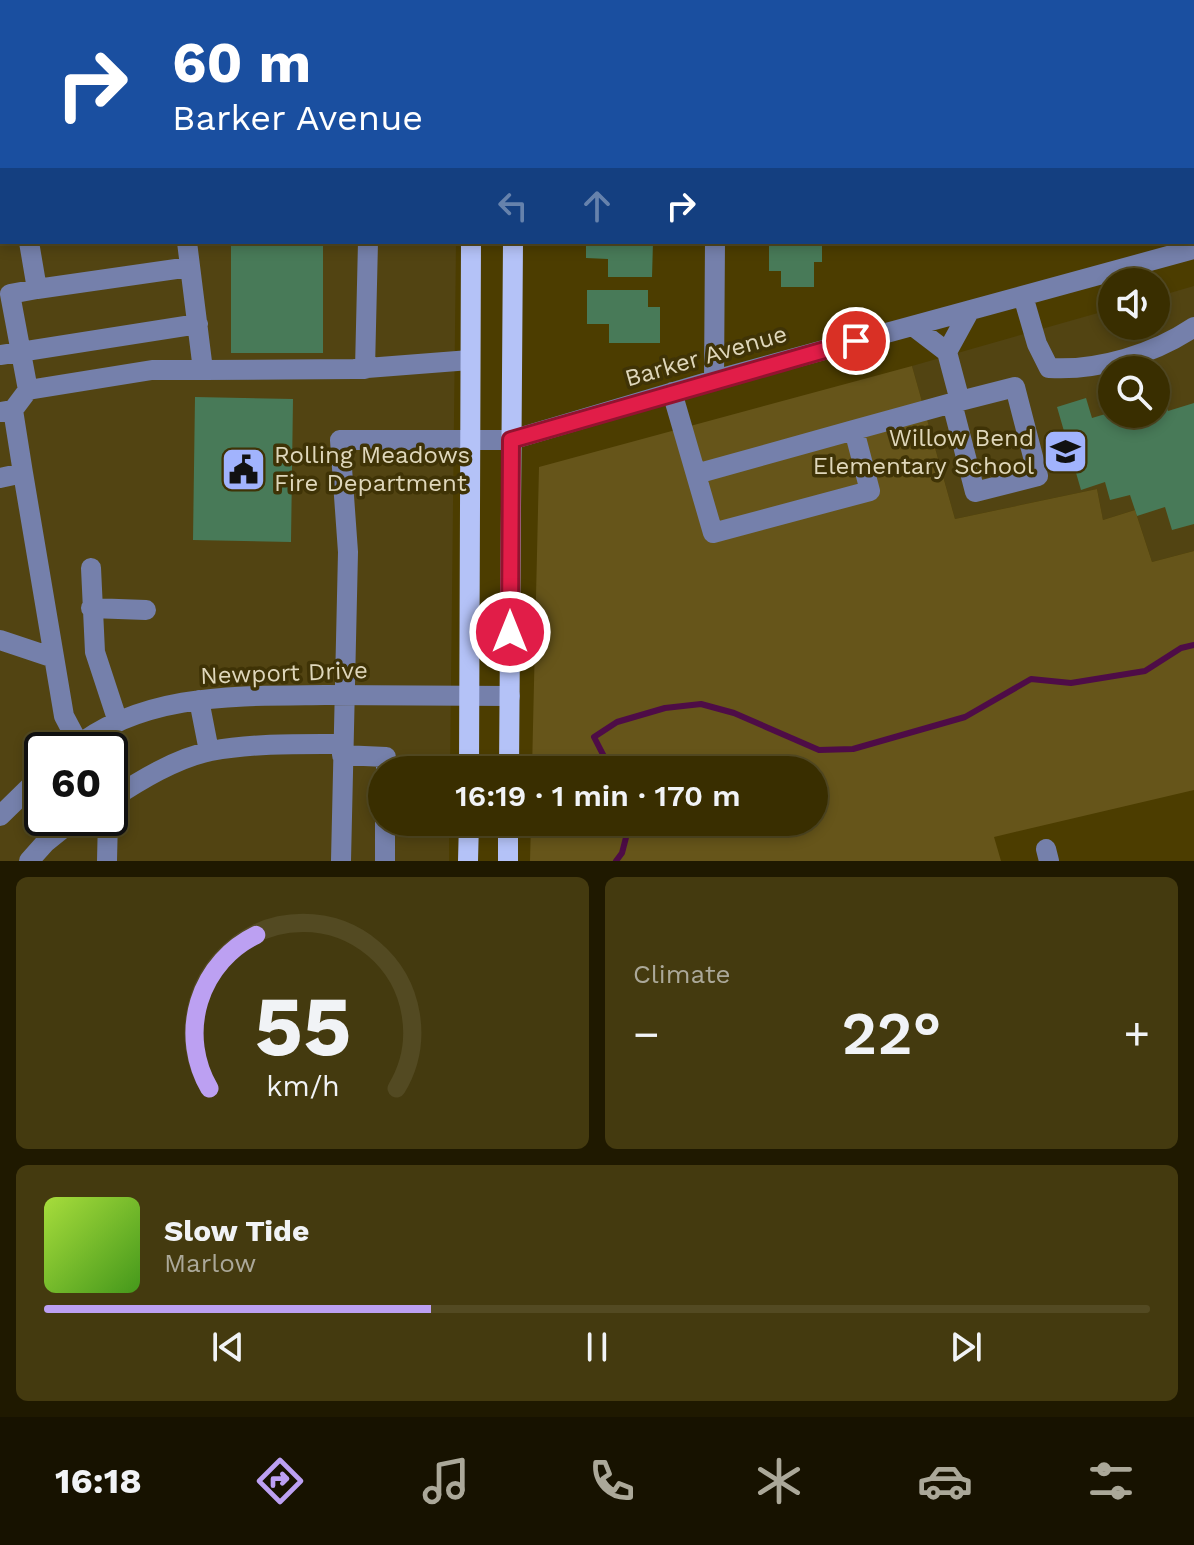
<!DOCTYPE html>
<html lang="en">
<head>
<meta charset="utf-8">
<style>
	body { margin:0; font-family:"Work Sans",sans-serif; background:#443a0f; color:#f1f3f6; height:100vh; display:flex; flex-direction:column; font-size:30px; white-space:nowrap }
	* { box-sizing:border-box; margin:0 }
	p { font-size:26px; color:#aba899 }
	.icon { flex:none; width:44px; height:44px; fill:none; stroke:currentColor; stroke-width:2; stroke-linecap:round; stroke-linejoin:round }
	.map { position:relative; height:861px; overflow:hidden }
	.drawer { display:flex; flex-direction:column; gap:16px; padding:16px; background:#1f1900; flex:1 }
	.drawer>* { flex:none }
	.guide { position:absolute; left:0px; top:0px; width:1194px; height:244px; box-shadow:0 4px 12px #0003,0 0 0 2px #534a22; background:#1a4fa0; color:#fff; overflow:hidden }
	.tools { position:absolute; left:1098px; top:268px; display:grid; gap:16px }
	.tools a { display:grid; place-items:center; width:72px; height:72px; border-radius:50%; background:#392e00; box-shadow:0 4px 12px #0003,0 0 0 2px #534a22; font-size:40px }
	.speed { position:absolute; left:24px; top:732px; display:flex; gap:16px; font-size:40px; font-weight:700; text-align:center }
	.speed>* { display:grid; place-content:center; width:104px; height:104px; border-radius:50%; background:#392e00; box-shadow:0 4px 12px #0003,0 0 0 2px #534a22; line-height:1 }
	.speed .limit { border:4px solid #111; border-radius:12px; background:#fff; color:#111 }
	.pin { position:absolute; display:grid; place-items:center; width:68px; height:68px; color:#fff; margin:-34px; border:4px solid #fff; border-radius:50%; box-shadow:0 2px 8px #0007 }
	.me { position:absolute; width:88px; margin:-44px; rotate:0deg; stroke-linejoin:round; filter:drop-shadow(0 0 6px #0008) }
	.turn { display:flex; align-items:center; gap:28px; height:168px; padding:0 40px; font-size:36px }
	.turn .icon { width:104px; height:104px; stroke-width:2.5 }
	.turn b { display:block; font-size:56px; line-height:68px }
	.lanes { display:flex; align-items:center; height:76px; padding:0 40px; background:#0003; justify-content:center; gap:40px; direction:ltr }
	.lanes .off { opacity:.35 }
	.big { font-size:60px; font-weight:600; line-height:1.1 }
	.drawer .tile { flex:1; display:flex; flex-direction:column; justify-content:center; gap:12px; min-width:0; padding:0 28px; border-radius:12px; background:#443a0f }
	.drawer .dial { align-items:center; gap:0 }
	.dial svg { height:208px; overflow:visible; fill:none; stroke:#534a22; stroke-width:7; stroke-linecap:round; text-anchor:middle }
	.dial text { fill:#f1f3f6; stroke:none }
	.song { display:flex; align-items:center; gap:24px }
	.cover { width:96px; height:96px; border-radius:12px; background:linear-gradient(135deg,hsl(80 70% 55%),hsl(100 70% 35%)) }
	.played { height:8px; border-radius:4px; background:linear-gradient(90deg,#bca0f2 35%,#534a22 35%) }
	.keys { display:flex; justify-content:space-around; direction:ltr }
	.heat { display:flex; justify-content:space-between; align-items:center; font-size:44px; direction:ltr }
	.drawer .tiles { flex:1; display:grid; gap:16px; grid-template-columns:1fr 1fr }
	.tile:last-child { grid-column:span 2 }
	.trip { position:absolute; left:368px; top:756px; width:460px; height:80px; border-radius:40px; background:#392e00; box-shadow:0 4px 12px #0003,0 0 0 2px #534a22; font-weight:600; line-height:80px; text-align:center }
	.dock { display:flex; height:128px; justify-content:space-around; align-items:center; background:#171200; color:#aba899 }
	.dock .icon { width:56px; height:56px }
	.dock .selected { color:#bca0f2 }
	.dock b { font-size:36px; color:#f1f3f6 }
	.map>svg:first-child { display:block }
	.built { fill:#524412; fill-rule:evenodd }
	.green { fill:#66551a }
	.water { fill:#4e0c47 }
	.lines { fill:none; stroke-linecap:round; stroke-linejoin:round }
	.stream { stroke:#4e0c47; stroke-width:6 }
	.building { fill:#487a58 }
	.minor { stroke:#7580ab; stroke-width:20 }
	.major { stroke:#b4c2f7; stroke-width:20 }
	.route-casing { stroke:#92132f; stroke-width:20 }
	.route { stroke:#e11d48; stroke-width:14 }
	.labels { text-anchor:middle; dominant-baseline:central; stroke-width:7; stroke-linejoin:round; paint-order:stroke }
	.street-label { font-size:24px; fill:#dfd7bb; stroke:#3f3306 }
	.poi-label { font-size:24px; fill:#dfd7bb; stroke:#3f3306; text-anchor:end }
</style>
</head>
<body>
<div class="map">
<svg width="1194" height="861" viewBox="0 0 1194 861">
	<rect width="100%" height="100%" fill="#4c3d00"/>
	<path class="built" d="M0,0H458L2,2V242H456L450,770H382V822H449V861H0ZM42,750H110V818H42Z
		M1194,286V551L1152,562L1135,510L1103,520L1097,489L955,519L912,366L1112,309V326H1156V297ZM1112,370H1156V414H1112Z"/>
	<path class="green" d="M912,366L955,519L1097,489L1103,520L1135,510L1152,562L1194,551V790L994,837L1001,861H530L531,822H814V770H532L539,467Z"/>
	<path class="water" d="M1019,0H1194V150L1192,2H1007Z"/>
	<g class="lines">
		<path class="stream" d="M611,770L594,737L617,722L665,708L701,704L734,713L819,750L853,749L965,717L1031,679L1071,683L1145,671L1181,648L1194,645
			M616,861L622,853L630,822"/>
	</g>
	<path class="building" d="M231,242H323V353H231Z
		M586,242H653L652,277H608V259L586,258Z
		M769,242H822V262H814V287H781V271H769Z
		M587,290H648V307H660V343H609V324H587Z
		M195,397L293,399L291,542L193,540Z
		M1164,397L1168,411L1194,403V524L1172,530L1165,507L1137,516L1130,495L1110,500L1105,482L1081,490L1057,407L1086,398L1092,418L1112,412L1156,414V399Z"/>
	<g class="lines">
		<path class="minor" d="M199,0V2
			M301,0L302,2
			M381,0L382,2
			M319,2L333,0
			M715,2V0
			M0,120L2,132
			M187,242L203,370L354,369L470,360
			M37,289L190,267
			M1023,296L1037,344L1049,368C1098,371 1154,354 1194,327
			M913,326L947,352L960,401
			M947,352L970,310
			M0,355L198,324
			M365,369L368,242
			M714,380L715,242
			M28,390L10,294L37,289L29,242
			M672,392L713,533L870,491L854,430L952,403L960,401L1015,387L1038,476L975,492L952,403
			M13,410L23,473
			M0,412L13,410L28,390L152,370H203
			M696,474L854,430
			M0,478L23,473L64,716L82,750
			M91,568L95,652L118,722
			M91,608L146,610
			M0,640L54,658
			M199,700L209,751
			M72,750C142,692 239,696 325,695C386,695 448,696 510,696
			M342,755L386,757V770
			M110,800C139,781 176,758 211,751C254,743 299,744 343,744
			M0,816L42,775
			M1046,849L1049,861
			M29,861L45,843L76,818
			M107,861L108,818
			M341,861L348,552L340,440H511L714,380L1194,249
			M385,861V822"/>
		<path class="major" d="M472,2V0
			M515,2V0
			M469,770L471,242
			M509,770L513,242
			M468,861L469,822
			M508,861V822"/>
	</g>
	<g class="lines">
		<defs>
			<path id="route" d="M510,632L511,440L856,341"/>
		</defs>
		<use href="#route" class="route-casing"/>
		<use href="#route" class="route"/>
	</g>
	<defs>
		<symbol id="school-square" viewBox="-11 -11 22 22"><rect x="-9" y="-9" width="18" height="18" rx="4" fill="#a1b3fd" stroke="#3f3306"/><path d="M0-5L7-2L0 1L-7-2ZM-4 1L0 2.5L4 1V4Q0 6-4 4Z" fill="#111"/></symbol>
		<symbol id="civic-square" viewBox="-11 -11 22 22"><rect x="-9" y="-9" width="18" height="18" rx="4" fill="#a1b3fd" stroke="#3f3306"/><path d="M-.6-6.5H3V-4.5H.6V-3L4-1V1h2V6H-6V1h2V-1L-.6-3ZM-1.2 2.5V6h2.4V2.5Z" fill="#111"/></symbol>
	</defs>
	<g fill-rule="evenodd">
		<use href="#school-square" x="1040" y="426" width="51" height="51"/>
		<use href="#civic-square" x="218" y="444" width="51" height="51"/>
	</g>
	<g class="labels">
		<g class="street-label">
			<text transform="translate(706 356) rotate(-16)">Barker Avenue</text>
			<text transform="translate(284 673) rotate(-2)">Newport Drive</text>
		</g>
		<g class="poi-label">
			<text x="1034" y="438">Willow Bend<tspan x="1034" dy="28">Elementary School</tspan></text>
			<text x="274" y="455" text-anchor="start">Rolling Meadows<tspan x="274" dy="28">Fire Department</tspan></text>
		</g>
	</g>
</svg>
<div class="tools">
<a><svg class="icon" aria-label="sound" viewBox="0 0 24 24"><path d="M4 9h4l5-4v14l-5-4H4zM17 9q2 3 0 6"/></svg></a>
<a><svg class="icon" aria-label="search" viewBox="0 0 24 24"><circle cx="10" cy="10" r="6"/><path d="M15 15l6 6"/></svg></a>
</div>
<div class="speed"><div class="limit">60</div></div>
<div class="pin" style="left:856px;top:341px;background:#d93025"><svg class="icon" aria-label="arrive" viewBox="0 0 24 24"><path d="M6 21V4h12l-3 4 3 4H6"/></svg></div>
<svg class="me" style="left:510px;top:632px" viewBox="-20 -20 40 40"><circle r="17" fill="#e11d48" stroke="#fff" stroke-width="3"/><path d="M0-11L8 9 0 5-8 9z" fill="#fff"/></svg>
<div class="trip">16:19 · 1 min · 170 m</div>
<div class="guide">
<div class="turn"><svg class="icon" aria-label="right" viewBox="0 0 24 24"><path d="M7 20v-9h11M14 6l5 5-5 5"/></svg><div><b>60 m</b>Barker Avenue</div></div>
<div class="lanes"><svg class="icon off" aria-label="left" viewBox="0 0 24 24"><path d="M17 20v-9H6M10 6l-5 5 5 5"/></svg><svg class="icon off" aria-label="ahead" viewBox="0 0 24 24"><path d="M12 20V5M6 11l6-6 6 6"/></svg><svg class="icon" aria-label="right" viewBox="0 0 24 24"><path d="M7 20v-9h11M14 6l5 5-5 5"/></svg></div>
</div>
</div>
<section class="drawer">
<div class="tiles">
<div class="tile dial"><svg viewBox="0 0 100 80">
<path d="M14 69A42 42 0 1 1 86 69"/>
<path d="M14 69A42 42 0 0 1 32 10" stroke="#bca0f2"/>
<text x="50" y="56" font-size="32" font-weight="700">55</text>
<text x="50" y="72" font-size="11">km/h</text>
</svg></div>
<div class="tile"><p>Climate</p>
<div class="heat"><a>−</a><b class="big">22°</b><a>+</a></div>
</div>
<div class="tile">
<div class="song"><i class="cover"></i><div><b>Slow Tide</b><p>Marlow</p></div></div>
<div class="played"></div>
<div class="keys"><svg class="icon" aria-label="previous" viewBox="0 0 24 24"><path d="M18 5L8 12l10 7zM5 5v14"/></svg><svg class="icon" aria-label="pause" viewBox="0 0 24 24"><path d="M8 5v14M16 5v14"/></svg><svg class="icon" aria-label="next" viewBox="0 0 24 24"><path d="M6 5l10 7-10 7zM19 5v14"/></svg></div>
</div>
</div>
</section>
<nav class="dock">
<b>16:18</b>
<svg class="icon selected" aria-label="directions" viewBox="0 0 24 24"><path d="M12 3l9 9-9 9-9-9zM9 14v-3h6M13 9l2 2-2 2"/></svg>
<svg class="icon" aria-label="music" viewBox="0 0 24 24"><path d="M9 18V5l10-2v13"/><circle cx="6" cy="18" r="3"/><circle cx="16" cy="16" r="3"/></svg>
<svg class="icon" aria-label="phone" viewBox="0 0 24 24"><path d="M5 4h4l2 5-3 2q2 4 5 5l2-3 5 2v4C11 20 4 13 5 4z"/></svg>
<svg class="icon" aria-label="climate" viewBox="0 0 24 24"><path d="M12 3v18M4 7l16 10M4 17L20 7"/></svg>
<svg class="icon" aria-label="car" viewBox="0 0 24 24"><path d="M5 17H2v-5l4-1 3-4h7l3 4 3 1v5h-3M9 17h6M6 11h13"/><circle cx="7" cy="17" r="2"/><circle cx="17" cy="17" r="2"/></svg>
<svg class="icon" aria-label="filters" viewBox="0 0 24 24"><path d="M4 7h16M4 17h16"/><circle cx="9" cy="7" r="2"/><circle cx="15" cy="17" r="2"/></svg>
</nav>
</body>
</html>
